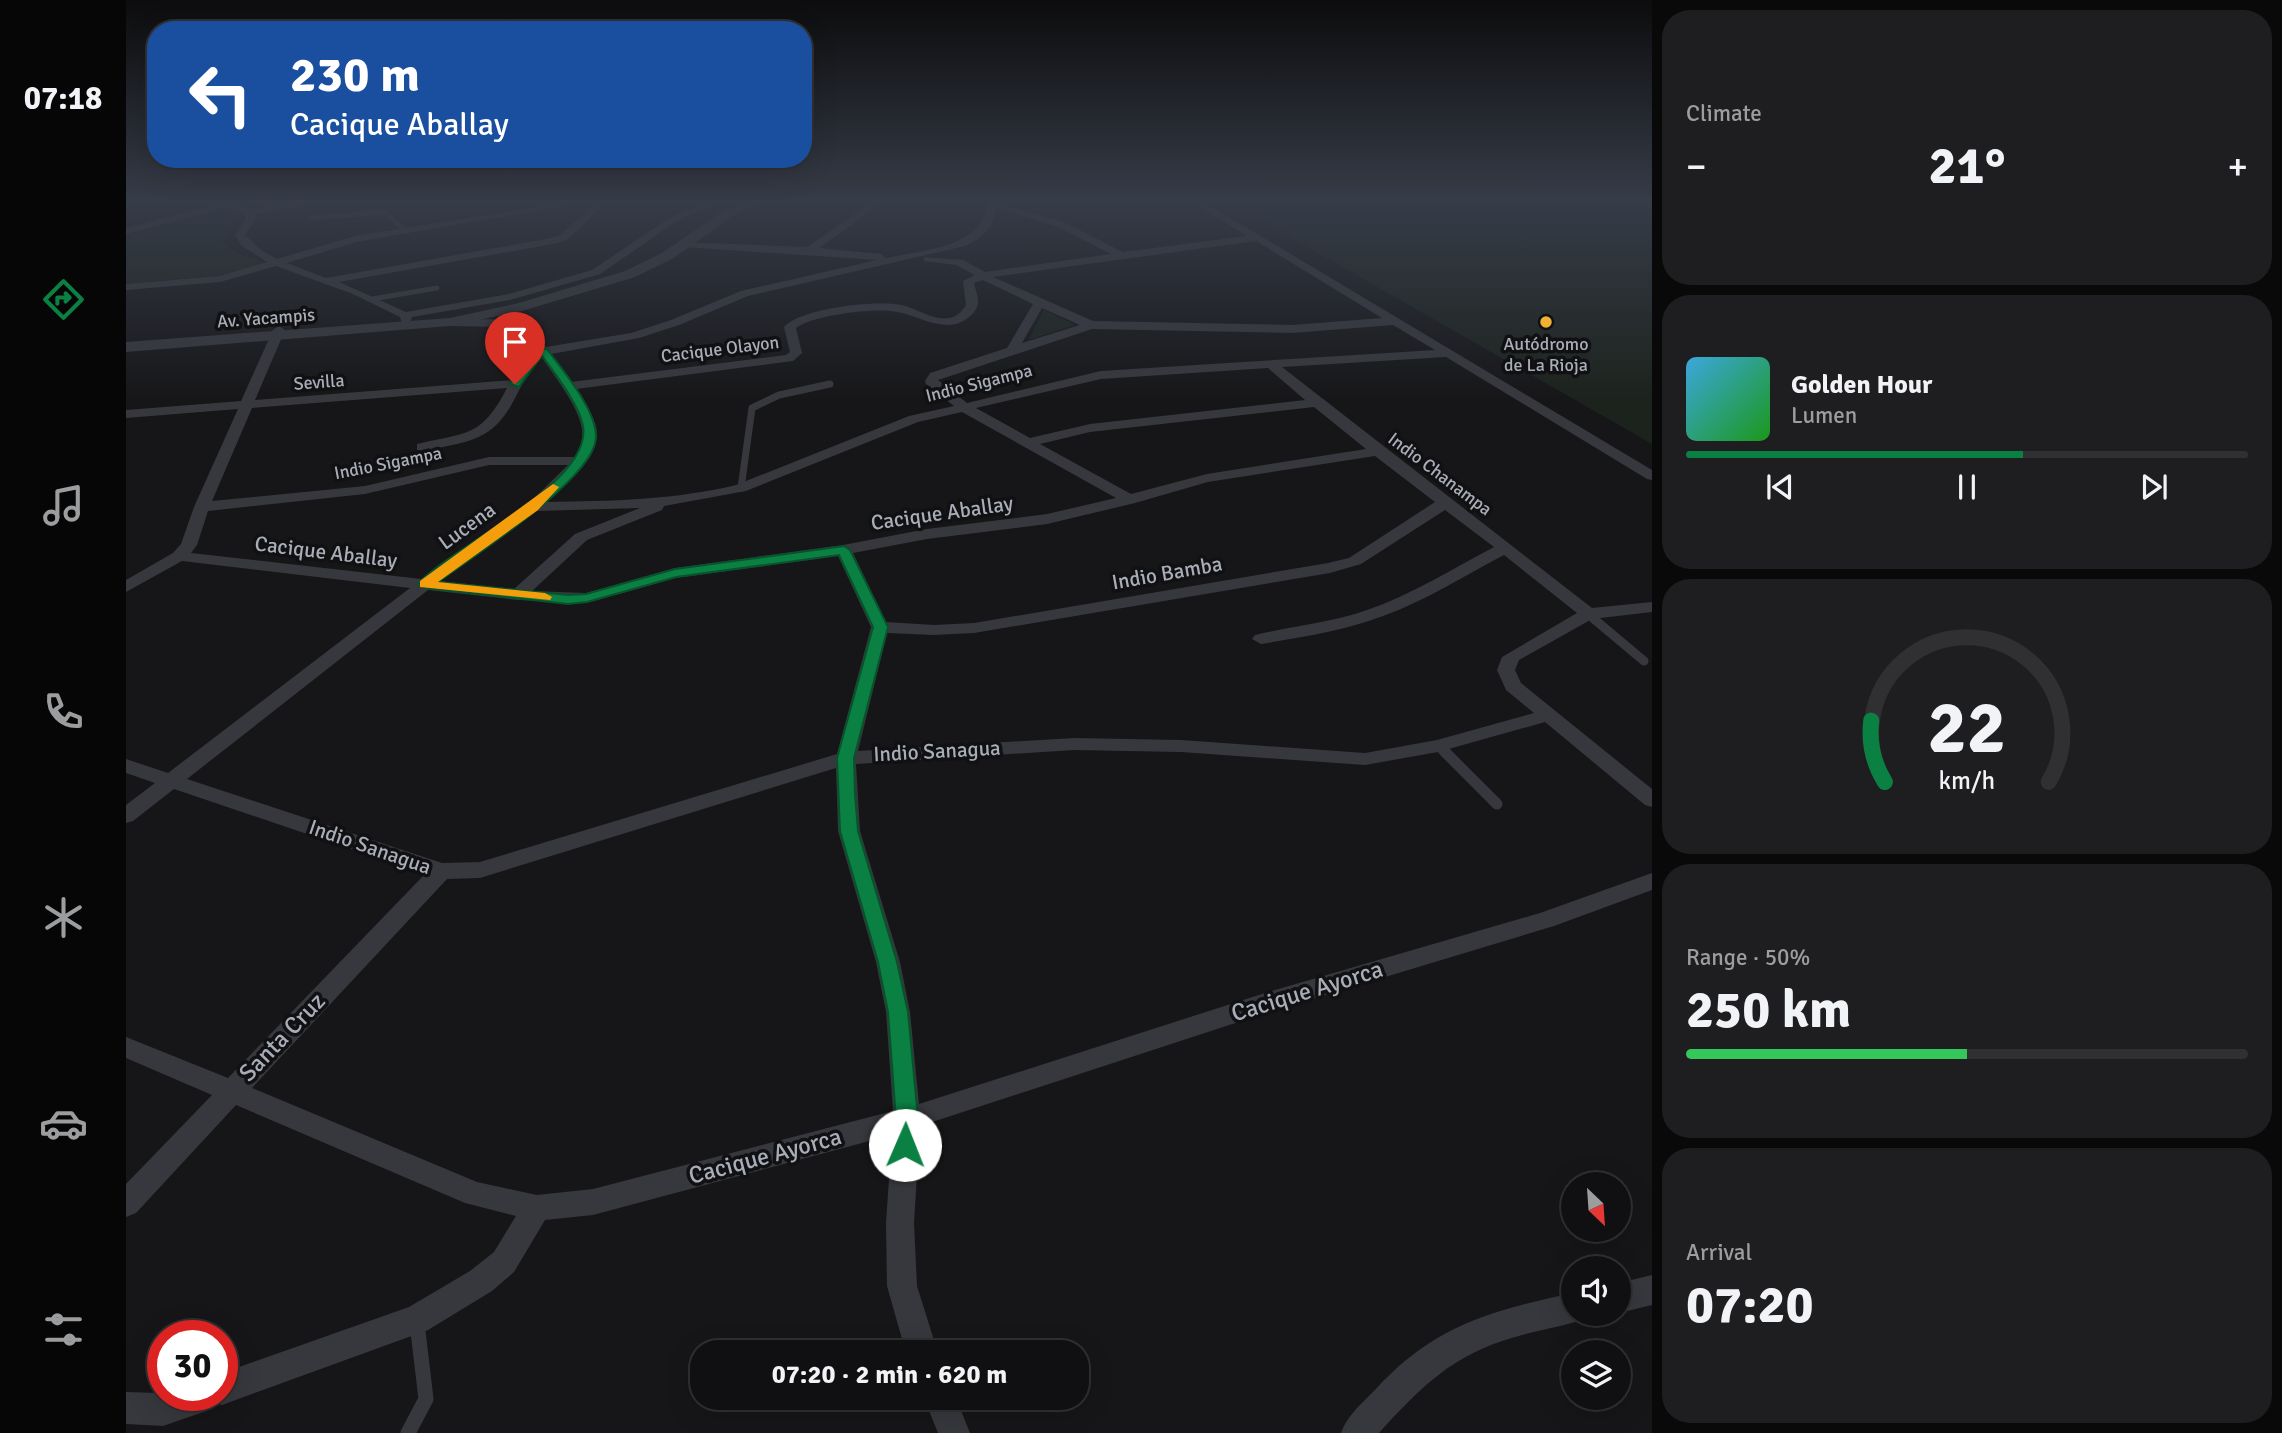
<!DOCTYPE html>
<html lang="en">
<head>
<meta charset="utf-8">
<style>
	body { margin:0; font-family:Signika,sans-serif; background:#1e1e20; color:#f1f3f6; height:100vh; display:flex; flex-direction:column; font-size:26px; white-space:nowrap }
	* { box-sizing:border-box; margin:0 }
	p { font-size:23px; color:#9c9d9f }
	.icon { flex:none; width:38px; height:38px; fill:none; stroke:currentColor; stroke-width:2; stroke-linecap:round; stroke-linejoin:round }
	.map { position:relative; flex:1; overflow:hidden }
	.sheet { display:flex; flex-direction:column; gap:10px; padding:10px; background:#09090a; width:630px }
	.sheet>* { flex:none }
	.guide { position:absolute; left:21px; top:21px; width:665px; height:147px; border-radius:28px; box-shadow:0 7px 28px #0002,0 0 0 2px #303032; background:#1a4fa0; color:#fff; overflow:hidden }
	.needle { width:46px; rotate:155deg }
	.buttons { position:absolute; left:1435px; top:1172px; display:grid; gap:14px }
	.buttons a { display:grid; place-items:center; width:70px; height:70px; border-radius:50%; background:#101012; box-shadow:0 7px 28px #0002,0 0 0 2px #303032; font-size:35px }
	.speed { position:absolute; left:21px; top:1320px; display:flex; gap:14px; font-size:35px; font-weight:700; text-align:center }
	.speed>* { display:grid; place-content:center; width:91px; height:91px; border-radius:50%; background:#101012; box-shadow:0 7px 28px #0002,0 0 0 2px #303032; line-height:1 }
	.speed .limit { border:10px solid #d22; background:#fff; color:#111 }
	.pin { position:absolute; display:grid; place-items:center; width:60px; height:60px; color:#fff; margin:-72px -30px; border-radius:50% 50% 50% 0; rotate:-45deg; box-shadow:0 0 7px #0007 }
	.pin .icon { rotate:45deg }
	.me { position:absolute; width:77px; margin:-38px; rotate:1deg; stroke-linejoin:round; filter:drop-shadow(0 0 5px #0008) }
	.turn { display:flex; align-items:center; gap:24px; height:147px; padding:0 28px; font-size:32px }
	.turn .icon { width:91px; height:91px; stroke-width:2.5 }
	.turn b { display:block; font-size:49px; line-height:60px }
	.big { font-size:52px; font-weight:700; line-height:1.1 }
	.sheet .card { flex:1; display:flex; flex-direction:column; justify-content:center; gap:10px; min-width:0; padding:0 24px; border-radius:28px; background:#1e1e20 }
	.sheet .dial { align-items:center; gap:0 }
	.dial svg { height:182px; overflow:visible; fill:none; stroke:#303032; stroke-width:7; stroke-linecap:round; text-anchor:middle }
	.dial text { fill:#f1f3f6; stroke:none }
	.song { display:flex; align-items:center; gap:21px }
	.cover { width:84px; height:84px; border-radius:10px; background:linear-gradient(135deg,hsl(200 70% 55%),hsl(120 70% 35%)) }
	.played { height:7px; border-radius:4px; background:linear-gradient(90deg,#0b8043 60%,#303032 60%) }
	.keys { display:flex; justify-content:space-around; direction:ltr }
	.heat { display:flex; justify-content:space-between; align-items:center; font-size:38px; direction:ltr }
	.charge { height:10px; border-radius:5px; background:linear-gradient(90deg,#34c759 50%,#303032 0) }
	.trip { position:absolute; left:564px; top:1340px; width:399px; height:70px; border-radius:28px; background:#101012; box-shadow:0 7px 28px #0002,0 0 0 2px #303032; font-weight:700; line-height:70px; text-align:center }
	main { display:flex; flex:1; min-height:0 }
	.menu { display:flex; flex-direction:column; width:126px; justify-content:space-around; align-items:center; background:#060607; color:#9c9d9f }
	.menu .icon { width:49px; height:49px }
	.menu .on { color:#0b8043 }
	.menu b { font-size:32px; color:#f1f3f6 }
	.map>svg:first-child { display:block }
	.green { fill:#1c231d }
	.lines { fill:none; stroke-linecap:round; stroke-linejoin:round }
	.service-far4 { stroke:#37383d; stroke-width:5 }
	.service-far3 { stroke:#37383d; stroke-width:7 }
	.service-far2 { stroke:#37383d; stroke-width:9 }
	.service-far1 { stroke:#37383d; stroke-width:11 }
	.service { stroke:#37383d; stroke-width:15 }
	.minor { fill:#37383d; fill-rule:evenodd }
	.tertiary { fill:#37383d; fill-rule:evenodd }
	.route { fill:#0b8043; stroke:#07532c; stroke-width:2 }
	.slow { fill:#f59e0b }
	.poi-dot { fill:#f2b134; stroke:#111113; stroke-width:2.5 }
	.labels { text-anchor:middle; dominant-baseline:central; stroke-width:7; stroke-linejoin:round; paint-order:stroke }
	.far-street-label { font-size:18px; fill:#a8adb8; stroke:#111113 }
	.far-poi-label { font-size:18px; fill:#a8adb8; stroke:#111113 }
	.street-label { font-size:21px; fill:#a8adb8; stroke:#111113 }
	.near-street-label { font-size:24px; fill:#a8adb8; stroke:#111113 }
</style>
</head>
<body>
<main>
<nav class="menu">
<b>07:18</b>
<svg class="icon on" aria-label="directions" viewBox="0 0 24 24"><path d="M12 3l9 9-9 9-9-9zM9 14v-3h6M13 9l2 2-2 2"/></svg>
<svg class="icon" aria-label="music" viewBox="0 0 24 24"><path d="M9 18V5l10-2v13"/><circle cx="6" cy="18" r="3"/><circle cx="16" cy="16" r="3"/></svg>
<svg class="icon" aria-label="phone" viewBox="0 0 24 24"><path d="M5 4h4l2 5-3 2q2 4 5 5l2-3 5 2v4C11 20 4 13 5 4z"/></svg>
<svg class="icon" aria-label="climate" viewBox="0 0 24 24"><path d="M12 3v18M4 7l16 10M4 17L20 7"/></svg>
<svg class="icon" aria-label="car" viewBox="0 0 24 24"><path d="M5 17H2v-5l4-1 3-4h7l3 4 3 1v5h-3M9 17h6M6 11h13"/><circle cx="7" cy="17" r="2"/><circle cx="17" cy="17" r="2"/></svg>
<svg class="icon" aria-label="filters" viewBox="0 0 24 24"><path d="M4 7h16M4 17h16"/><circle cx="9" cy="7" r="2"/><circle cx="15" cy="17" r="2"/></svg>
</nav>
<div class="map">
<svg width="1526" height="1433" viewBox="0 0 1526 1433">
	<rect width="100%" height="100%" fill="#161618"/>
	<path class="green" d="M1101,201H1526V444Z
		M104,209L116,215L96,241L110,252L139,263L96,275L0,284V235Z
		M918,310L949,325L902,340Z"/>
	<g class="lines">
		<path class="service-far4" d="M185,218L259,212L279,231
			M246,299L311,288"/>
		<path class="service-far3" d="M615,488L626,408L653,395L704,384"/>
		<path class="service-far2" d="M1462,614L1518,661
			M1312,746L1320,754"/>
		<path class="service-far1" d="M1319,752L1371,804"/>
		<path class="service" d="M282,1433L300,1399L291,1323"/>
		<path class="minor" d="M86,201H104L124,209L171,201H188L184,204L129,214L130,219L119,235L135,250L151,259L229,236L449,201H469L230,242L161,263L200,278L426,238L434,235L472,201H482L442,239L432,243L213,282L280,312L383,294L466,270L548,215L584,201H597L554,219L474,274L384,300L286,317L284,323H276L274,317L227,294L150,266L94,282L0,290V284L93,276L141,262L116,246L109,235L120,219L119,214L101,208L0,234V228L91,204Z
			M748,201H759L693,248L755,254L760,258C795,250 856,249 861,204L866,201L937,222L997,252L1121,236L1065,201H1076L1526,470V480L1521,479L1320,357L1156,367L1466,608L1526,602V612L1466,619L1393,660L1389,670L1395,683L1526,789V807L1519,805L1419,722L1312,752L1239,765L1055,752L948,750L730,764L734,831L774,962L784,1012L793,1104L1139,993L1414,913L1526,873V890L1428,926L1140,1013L794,1126L788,1223L791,1286L812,1353H780L761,1286L760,1223L766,1135L467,1215L419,1220L388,1272L366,1291L302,1330L96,1405L93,1404L80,1411L37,1426L0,1424V1392L96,1395V1373L283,1307L344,1271L368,1252L390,1216L339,1203L110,1105L10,1213L0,1217V1184L86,1095L0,1058V1037L102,1078L299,874L48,789L7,821L0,823V805L29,783L0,773V759L42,773L284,588L56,561L0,592V580L47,553L55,544L68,507L112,409L0,418V410L115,401L147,330L153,326L159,330L129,400L386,380L410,351L395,330L380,327L324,326L320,324V320L380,319L403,324L420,347L505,333L545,320L615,291L751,260L557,247L553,246V242L681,247ZM870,208L930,226L985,254L859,272L837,260L798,257V261L830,265L849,275L837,281L840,305C836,311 831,317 823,318C807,321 791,308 775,305C749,300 676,308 658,327L664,352L660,355L445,382L425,354L513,338L553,325L622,296L839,246C856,238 868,228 870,208ZM1130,241L1256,318L1166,325L967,321L867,277ZM857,280L907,304L881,348L804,373L799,381L800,384L828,406L783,416L610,485C548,500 485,501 421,502C441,482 480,456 469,423C465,411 456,400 450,389L667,361L676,353L670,328C689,315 742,309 765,311C791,313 819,337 843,317C847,314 851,309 852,304C853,297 849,289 848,283ZM916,308L954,325L896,343ZM1267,325L1309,350L975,371L841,403L812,380L966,329L1166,333ZM416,358C429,377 462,418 456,441C455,446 452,452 450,457H363L239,486L86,501L126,408L381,388C355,438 341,432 291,444V450L296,451C339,442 366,443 388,400C396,385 403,370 416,358ZM1142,368L1179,400L964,424L904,438L850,408L975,379ZM1188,407L1240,449L1081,474L1005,494L914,444L964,432ZM836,412L990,498L921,514L801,529L717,545L549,568L460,593L406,591L461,540L536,510L538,506L620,491L792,422ZM1249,456L1309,502L1223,558L1202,563L848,623L808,625L760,622L727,553L801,539L921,524L1009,503L1082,482ZM363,465H442L402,504L295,579L65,553L71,545L82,511L239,494ZM514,508L449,534L388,589L314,581L411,511ZM1319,510L1368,547C1326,569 1285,595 1241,610C1204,623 1166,626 1129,635L1126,639L1135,644C1176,637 1218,631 1257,616C1299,601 1338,576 1378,555L1451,613L1376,657L1371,670L1380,690L1408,713L1311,740L1239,753L1055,740L948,738L732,751L761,633L808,635L848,633L1204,573L1235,564ZM712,556L745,627L711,754L354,862L316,863L61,779L302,590L392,600L461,603L550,578ZM710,768L712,831L750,962L760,1012L767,1111L467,1189L411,1195L351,1182L126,1088L321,879L354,878Z
			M1526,1275V1305L1493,1313V1283Z
			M1447,1293V1314H1460L1458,1319C1436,1327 1412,1330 1389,1337C1326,1355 1296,1386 1253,1433H1215C1221,1416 1235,1404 1248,1391C1307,1326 1363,1311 1447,1293Z
			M798,1398H830L844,1433H812Z"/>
		<path class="tertiary" d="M624,201H640L605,217L546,259L509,277L396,311L324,326L0,352V342L324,318L393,303L499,271L536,253L597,211Z"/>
	</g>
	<linearGradient id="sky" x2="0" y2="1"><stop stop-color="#0c0c0d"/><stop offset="0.5" stop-color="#363c48"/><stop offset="1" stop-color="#363c48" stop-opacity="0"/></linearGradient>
	<rect width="1526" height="401" fill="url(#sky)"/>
	<path class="route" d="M414,349H421C437,371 471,410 470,438C467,480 346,557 312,582L442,595L460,594L549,569L718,546L724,550L762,627L728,758L729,795L732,831L771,962L782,1012L792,1119L790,1145L787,1152L779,1155L771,1152L768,1145L770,1119L762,1012L752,962L714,831L711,758L747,627L713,555L550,577L461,602L442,604L299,588L292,584C326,546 467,483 457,426C453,404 429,374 416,356L393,387L384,384L407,353Z"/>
	<path class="slow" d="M427,484L433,487L412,510L312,582L419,593L426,597L424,600L294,587V581Z"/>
	<circle class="poi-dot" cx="1420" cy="322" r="7"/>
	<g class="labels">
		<g class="far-street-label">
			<text transform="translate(140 318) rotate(-4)">Av. Yacampis</text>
			<text transform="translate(594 349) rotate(-7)">Cacique Olayon</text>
			<text transform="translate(193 382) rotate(-4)">Sevilla</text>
			<text transform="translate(853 383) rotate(-14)">Indio Sigampa</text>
			<text transform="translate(262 463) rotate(-11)">Indio Sigampa</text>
			<text transform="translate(1314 474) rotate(37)">Indio Chanampa</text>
		</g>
		<g class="far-poi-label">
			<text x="1420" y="344">Autódromo<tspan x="1420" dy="21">de La Rioja</tspan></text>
		</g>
		<g class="street-label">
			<text transform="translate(816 513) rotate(-8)">Cacique Aballay</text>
			<text transform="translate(341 526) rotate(-36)">Lucena</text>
			<text transform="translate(200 552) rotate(7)">Cacique Aballay</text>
			<text transform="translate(1041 573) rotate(-10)">Indio Bamba</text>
			<text transform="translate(811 751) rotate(-3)">Indio Sanagua</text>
			<text transform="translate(244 847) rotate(19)">Indio Sanagua</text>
		</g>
		<g class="near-street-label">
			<text transform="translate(1181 991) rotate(-17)">Cacique Ayorca</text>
			<text transform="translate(156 1037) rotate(-46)">Santa Cruz</text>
			<text transform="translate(639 1156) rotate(-15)">Cacique Ayorca</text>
		</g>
	</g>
</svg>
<div class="buttons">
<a><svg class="needle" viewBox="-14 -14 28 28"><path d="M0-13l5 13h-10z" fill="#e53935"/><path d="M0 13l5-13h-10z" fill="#9c9d9f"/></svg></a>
<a><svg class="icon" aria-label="sound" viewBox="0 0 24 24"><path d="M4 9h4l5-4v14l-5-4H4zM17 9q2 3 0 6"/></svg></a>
<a><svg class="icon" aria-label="layers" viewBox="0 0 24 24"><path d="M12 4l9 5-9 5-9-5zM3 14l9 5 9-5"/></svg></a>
</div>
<div class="speed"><div class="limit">30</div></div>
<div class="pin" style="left:389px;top:384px;background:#d93025"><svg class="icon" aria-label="arrive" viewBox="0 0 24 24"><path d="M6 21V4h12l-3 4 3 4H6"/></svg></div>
<svg class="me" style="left:779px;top:1145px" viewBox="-20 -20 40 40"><circle r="19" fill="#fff"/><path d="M0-13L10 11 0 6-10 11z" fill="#0b8043"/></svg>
<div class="trip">07:20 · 2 min · 620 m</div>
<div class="guide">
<div class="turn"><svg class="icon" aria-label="left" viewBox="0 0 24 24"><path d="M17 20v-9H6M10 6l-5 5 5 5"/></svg><div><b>230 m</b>Cacique Aballay</div></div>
</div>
</div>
<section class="sheet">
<div class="card"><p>Climate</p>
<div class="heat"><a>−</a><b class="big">21°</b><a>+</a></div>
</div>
<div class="card">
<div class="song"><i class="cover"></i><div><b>Golden Hour</b><p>Lumen</p></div></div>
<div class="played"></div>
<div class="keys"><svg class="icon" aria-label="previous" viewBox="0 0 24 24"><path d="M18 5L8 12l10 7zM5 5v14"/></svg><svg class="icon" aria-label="pause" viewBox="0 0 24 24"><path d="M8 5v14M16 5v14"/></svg><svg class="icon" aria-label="next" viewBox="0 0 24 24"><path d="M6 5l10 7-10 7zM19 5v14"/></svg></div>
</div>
<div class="card dial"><svg viewBox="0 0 100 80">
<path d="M14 69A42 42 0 1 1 86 69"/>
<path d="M14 69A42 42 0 0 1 8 42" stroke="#0b8043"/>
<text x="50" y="56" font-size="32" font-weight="700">22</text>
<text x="50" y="72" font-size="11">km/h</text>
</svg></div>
<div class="card"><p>Range · 50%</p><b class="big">250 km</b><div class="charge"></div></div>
<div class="card"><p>Arrival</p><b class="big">07:20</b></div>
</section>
</main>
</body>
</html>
